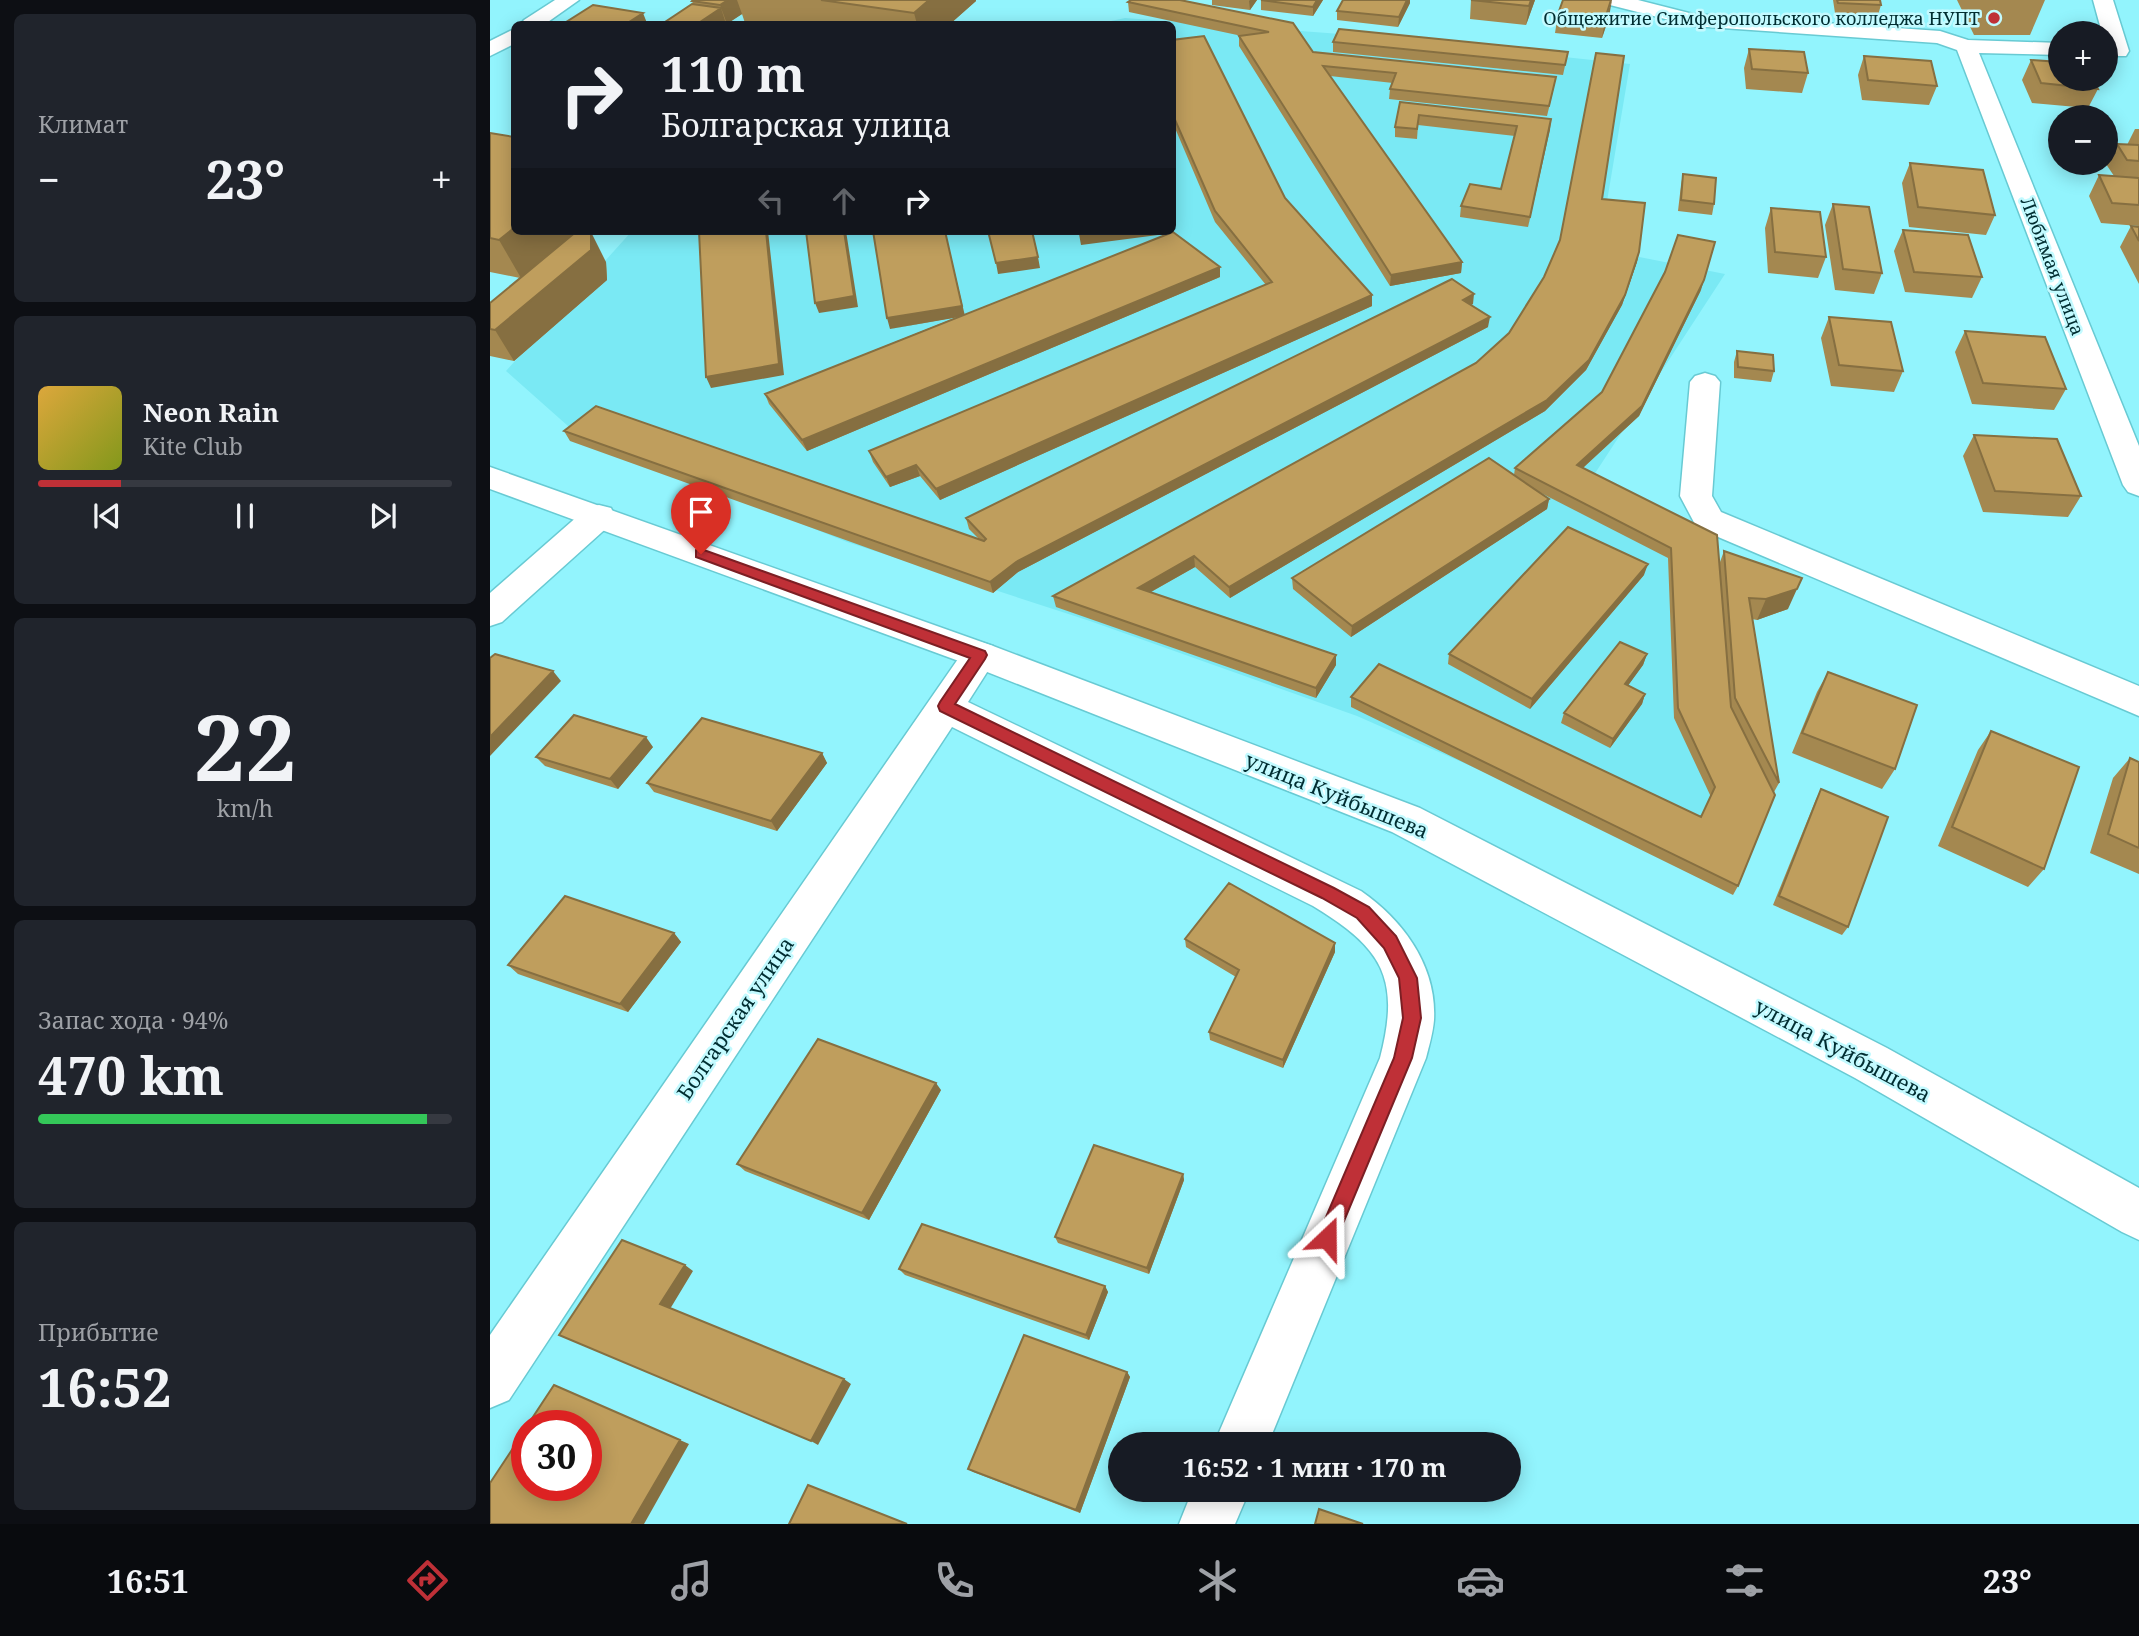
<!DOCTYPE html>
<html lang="ru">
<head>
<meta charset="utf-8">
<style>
	body { margin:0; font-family:"Noto Serif",serif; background:#20242c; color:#f1f3f6; height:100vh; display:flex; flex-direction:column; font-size:26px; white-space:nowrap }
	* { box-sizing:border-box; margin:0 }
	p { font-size:23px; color:#9ea1a6 }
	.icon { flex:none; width:38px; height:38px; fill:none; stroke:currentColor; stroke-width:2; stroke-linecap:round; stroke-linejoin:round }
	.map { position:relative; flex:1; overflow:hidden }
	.drawer { display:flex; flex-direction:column; gap:14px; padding:14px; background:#0d0f14; width:490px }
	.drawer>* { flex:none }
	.banner { position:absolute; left:21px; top:21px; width:665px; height:214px; border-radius:10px; box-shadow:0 4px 18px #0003; background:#171b24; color:#f1f3f6; overflow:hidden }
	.buttons { position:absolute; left:1558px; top:21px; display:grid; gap:14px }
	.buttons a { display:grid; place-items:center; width:70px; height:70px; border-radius:50%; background:#171b24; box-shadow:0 4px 18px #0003; font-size:35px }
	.speed { position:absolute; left:21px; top:1410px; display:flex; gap:14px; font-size:35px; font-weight:700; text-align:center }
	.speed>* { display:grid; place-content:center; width:91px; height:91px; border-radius:50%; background:#171b24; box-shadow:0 4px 18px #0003; line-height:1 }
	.speed .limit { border:10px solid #d22; background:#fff; color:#111 }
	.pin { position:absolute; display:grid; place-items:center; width:60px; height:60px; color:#fff; margin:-72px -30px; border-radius:50% 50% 50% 0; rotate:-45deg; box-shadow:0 0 7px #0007 }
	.pin .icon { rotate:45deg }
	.me { position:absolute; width:77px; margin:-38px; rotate:23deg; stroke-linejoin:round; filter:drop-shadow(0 0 5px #0008) }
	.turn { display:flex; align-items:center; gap:24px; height:147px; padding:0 35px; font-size:32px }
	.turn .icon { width:91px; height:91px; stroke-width:2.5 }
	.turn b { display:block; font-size:49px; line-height:60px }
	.lanes { display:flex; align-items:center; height:66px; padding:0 35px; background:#0003; justify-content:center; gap:35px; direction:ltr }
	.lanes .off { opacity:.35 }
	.big { font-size:52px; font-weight:700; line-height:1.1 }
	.drawer .widget { flex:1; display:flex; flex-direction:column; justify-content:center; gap:10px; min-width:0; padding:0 24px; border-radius:10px; background:#20242c }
	.drawer .dial { align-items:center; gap:0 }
	.dial b { font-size:91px; line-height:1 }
	.song { display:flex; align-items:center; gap:21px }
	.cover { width:84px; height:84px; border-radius:10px; background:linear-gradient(135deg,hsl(40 70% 55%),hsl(70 70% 35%)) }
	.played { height:7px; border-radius:4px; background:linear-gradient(90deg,#bf3037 20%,#363941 20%) }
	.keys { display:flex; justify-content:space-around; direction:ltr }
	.heat { display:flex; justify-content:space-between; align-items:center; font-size:38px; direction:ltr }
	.charge { height:10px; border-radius:5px; background:linear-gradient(90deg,#34c759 94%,#363941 0) }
	.trip { position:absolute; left:618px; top:1432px; width:413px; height:70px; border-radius:35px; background:#171b24; box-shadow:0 4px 18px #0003; font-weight:700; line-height:70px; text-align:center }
	.tab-bar { display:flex; height:112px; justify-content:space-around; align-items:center; background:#090b0e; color:#9ea1a6 }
	.tab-bar .icon { width:49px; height:49px }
	.tab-bar .on { color:#bf3037 }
	.tab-bar b { font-size:32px; color:#f1f3f6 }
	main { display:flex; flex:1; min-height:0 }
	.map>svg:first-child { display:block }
	.built { fill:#7ae9f4 }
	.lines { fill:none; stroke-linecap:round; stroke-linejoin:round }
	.street-casing { stroke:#68cad3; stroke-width:3 }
	.secondary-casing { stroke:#68cad3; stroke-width:3 }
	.street { fill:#fff; fill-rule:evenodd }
	.secondary { fill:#fff; fill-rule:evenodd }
	.wall { fill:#a48850 }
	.shaded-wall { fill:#866f41 }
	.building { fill:#bf9e5d; stroke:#866f41; stroke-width:2 }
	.route { fill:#bf3037; stroke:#7c1f24; stroke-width:2 }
	.poi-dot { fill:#bf3037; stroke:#c3faff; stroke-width:2.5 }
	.labels { text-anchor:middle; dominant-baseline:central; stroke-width:5; stroke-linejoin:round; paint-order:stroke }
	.far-poi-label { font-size:18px; fill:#002d31; stroke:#c3faff; text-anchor:end }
	.far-street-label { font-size:18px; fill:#002d31; stroke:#c3faff }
	.street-label { font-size:21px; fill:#002d31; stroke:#c3faff }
</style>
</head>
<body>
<main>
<section class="drawer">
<div class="widget"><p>Климат</p>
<div class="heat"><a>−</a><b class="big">23°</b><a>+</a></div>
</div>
<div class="widget">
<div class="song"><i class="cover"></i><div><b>Neon Rain</b><p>Kite Club</p></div></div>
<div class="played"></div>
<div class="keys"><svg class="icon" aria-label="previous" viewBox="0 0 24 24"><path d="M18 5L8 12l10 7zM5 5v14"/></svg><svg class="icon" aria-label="pause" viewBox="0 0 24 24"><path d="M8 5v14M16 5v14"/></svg><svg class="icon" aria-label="next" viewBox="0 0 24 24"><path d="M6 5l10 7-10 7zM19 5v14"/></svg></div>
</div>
<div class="widget dial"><b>22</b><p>km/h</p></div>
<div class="widget"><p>Запас хода · 94%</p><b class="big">470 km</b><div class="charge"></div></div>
<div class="widget"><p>Прибытие</p><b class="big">16:52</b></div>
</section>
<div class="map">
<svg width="1649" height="1524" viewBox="0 0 1649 1524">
	<rect width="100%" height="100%" fill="#92f4fd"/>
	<path class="built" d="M635,18L864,35L1140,64L1109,249L1235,274L1100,481L1227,545L1242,881L867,716L600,621L357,542L87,434L16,371L142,231H682V24H607Z"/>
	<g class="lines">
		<defs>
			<path id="street" d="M65,0H89L55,24H31L34,20Z
				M1113,0H1148L1203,14L1450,31L1478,40L1570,43V55L1489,53L1649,446V496L1638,492L1633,485L1467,50L1447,43L1203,26L1116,4Z
				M1603,0H1623L1639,51L1636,56H1620L1615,44V33H1612Z
				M24,29V44L0,56V41Z
				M1215,373L1225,376L1230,382L1222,496L1231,512L1649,686V716L1207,528L1190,496L1200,382L1205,376Z
				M109,505L121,508L125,516L121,524L12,622L0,626V593L97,508Z
				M490,642L503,646L508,655L478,702L871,891C913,920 947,966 944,1020C943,1033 939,1046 936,1058L778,1444H724L890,1058C911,977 892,948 823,906L462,727L19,1400L0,1408V1335L477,646Z
				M703,1489H760L745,1524H689Z"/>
			<path id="secondary" d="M0,467L503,646L930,808L1397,1048L1649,1188V1240L1632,1232L1365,1078L902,832L477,664L0,489Z"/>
		</defs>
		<use href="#street" class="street-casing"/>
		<use href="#secondary" class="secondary-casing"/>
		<use href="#street" class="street"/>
		<use href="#secondary" class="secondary"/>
	</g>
	<path class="wall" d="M203,0H486V1L460,24H266L255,23L252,14L236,24H172L203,4L202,1Z
		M722,0H767L760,10L722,5Z
		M771,0H833L823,16L771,10Z
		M981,0H1045L1036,25L980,19Z
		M1343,0H1390L1391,5L1388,15L1345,13Z
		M1467,0H1555L1540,35H1484Z
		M638,2L803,23L823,52L1064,87L1057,116L899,99L900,89L903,83L840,76L972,262L971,273L900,286L749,46V36H752L639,12Z
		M920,3L908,27L847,20V11Z
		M1068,14L1119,17L1112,38L1065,33Z
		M682,40L795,198L882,295V306L450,500L430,476L400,487L383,462L379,451L776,285L725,222L682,121Z
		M843,42L1078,52L1073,75L843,52Z
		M1259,49L1318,73L1312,93L1256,89L1254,68Z
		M1374,56L1447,86L1439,105L1372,100L1368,75Z
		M1541,60L1608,89L1598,108L1542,103L1532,80Z
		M910,102L1061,119L1038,227L970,217L971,206L1011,189L1025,136L928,125L927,139L905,137V127Z
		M1645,129H1649V226L1611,223L1599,196L1609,175L1624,176L1616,164L1627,144L1637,145Z
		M0,133L24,231L116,262L117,280L24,361L0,356V303L30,278L0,272Z
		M1420,163L1505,215L1496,235L1419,227L1412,183Z
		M1193,174L1224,204L1222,215L1188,211L1191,185Z
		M1112,199L1149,252L1147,262L1132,305L1096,370L1055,411L740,598L705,567L661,592L846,665L826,698L566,607L563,596L986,363L1019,333Z
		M1343,204L1392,273L1384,294L1345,290L1335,225Z
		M1281,208L1336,257L1328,278L1278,273L1275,228Z
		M1641,226L1649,227V284L1630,247Z
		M1413,230L1492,277L1482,298L1415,292L1404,251Z
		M730,277L317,451L279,404L275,394L467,317L400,329L474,315Z
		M1211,290L1149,416L1093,468L1230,562L1234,551L1298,609L1267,620L1262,619L1289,783L1284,792L1248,886L1243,895L861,707V697L1211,817L1221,797L1184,718L1178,558L1049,492L1059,499L1057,509L861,637L803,589L802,578L1024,475L1025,468L1112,392Z
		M983,304L981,305L998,327L528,572L503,593L80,441L74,431L489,539L479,529L476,518Z
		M1339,317L1413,371L1404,392L1341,386L1331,338Z
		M1475,331L1576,389L1564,410L1482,404L1465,352Z
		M1247,351L1284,371L1281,382L1244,378V362Z
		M1484,435L1591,496L1578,517L1493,512L1473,456Z
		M1154,575L1040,709L958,664L959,654Z
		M1157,654L1153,665L1138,685L1155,694L1152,704L1120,748L1071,723L1074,713Z
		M1338,672L1405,769L1392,789L1302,753L1327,692Z
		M1501,731L1554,869L1538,887L1448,846L1488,750Z
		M163,747L128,789L55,766L46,757Z
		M332,753L337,763L287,831L164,792L157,783Z
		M1640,758L1649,762V874L1600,853L1623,778Z
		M1331,789L1358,927L1352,935L1283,905L1326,799Z
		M184,933L191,942L138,1012L28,974L18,965Z
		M695,939L845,952L793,1068L720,1040L719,1032L746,977L696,947Z
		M451,1090L379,1220L255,1171L247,1164Z
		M693,1174L694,1180L659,1274L568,1243L565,1237Z
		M409,1269L615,1286L618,1292L599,1340L415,1275Z
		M637,1372L640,1377L590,1513L483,1472L478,1469Z"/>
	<path class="shaded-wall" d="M238,0H247L252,14L237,24L230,5Z
		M439,0H486V1L460,24H427L424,13Z
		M760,0H767L760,10L759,1Z
		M827,0H833L823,16V7Z
		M917,0H920V3L908,27L909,17Z
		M1041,0H1045L1036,25L1039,6Z
		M1122,0L1119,17L1112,38L1115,19Z
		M231,8L236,24H207Z
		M153,13L157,23L154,24H136Z
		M1061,119L1060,130L1038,227L1040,217Z
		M24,228V231H90L31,278L9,240Z
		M276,231H278L294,375L221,388L216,377Z
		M354,231H356L368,307L329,313L325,303Z
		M455,231L475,316L400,329L397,318Z
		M614,231H667L668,235L591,245L589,234Z
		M101,232L116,262L117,280L24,361L5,330Z
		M1225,242L1211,290L1149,416L1085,475L1087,465Z
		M1149,252L1147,262L1132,305L1096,370L1055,411L740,598L739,587Z
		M548,257L550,268L508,274L506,263Z
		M972,262L971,273L900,286L901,275Z
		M730,267V277L317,451L312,440Z
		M984,294L983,304L972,310L973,300Z
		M882,295V306L450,500L446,489Z
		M1000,317L998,327L528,572L503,593L500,582L526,562Z
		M426,465L430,476L400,487L396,477Z
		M1059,499L1057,509L861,637L862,626Z
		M704,556L705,567L650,598L648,588Z
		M1158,564L1154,575L1040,709L1042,699Z
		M1312,578L1298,609L1267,620L1276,599Z
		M1157,654L1153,665L1132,694L1135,684Z
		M846,655V665L826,698V688Z
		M63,671L71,681L0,756V737Z
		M1155,694L1152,704L1120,748L1123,739Z
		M156,737L163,747L128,789L120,779Z
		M332,753L337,763L287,831L281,821Z
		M184,933L191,942L138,1012L130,1004Z
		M845,943V952L793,1068V1060Z
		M446,1083L451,1090L379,1220L372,1213Z
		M693,1174L694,1180L659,1274L657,1268Z
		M195,1265L203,1271L180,1309L170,1304Z
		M615,1286L618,1292L599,1340L596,1335Z
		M637,1372L640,1377L590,1513L586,1510Z
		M354,1379L361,1384L328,1445L321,1441Z
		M64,1385L199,1444L154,1524H141Z"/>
	<path class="building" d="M203,0H238L230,5L202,1Z
		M331,0H439L424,13Z
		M641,0H690L803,23L823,52L1066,77L1059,106L900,89L906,73L833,66L972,262L901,275L749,36L779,32L638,2Z
		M771,0H827L823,7Z
		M853,0H917L909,17L847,11Z
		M981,0H1041L1039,6Z
		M1073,0H1121L1115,19L1068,14Z
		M1347,0H1390L1391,5L1348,3Z
		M202,4L231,8L207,24H172Z
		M103,5L153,13L136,24H73Z
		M849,29L1078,52L1075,65L843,42Z
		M714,36L795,198L882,295L446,489L426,465L396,477L379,451L782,282L725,211L682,113V40Z
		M1259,49L1314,52L1318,73L1262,69Z
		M1106,53L1134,56L1112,199L1155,203L1149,252L1135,295L1099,360L1057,400L739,587L704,556L648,588L846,655L826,688L563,596L986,363L1019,333L1054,277L1070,240Z
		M1374,56L1441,61L1447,86L1378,80Z
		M1541,60L1570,62V79H1603L1608,89L1551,83Z
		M910,102L1061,119L1040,217L971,206L980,184L1011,189L1027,126L929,115L927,129L905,127Z
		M0,133L24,137V228L9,240L0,238Z
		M1627,144L1649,145V161L1637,160Z
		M1420,163L1493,170L1505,215L1428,207Z
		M1193,174L1226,178L1224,204L1191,200Z
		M1609,175L1649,178V205L1622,203Z
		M1343,204L1379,207L1392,273L1353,269Z
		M1281,208L1330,212L1336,257L1285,252Z
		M1641,226L1649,227V241Z
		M1413,230L1478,235L1492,277L1424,272Z
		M87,231L101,232V250L5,330L0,329V303Z
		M209,231H276L289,364L216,377Z
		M316,231H354L364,296L325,303Z
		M383,231H455L472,306L397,318Z
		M498,231H542L548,257L506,263Z
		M588,231H614L589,234Z
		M683,232L730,267L312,440L275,394Z
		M1188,235L1225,242L1214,280L1152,406L1087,465L1227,535L1241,707L1285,795L1248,886L861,697L889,664L1211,817L1225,787L1188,708L1181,548L1025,468L1112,392L1175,272Z
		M962,279L984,294L973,300L1000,317L526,562L500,582L74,431L106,406L494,541L496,539L476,518Z
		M1339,317L1401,322L1413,371L1349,365Z
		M1475,331L1555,337L1576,389L1493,383Z
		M1247,351L1283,355L1284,371L1248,367Z
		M1484,435L1567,439L1591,496L1505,491Z
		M999,458L1059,499L862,626L802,578Z
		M1078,527L1158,564L1042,699L959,654Z
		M1234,551L1312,578L1307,589L1276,599L1259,598L1289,783L1245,698Z
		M1130,642L1157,654L1135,684L1155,694L1123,739L1074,713Z
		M5,654L63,671L0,737V658Z
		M1338,672L1427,705L1405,769L1312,733Z
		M84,715L156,737L120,779L46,757Z
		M212,718L332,753L281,821L157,783Z
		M1501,731L1589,767L1554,869L1462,827Z
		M1640,758L1649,762V848L1618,834Z
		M1331,789L1398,817L1358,927L1289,896Z
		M739,883L845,943L793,1060L719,1032L749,970L695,939Z
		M75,896L184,933L130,1004L18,965Z
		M328,1039L446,1083L372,1213L247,1164Z
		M604,1145L693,1174L657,1268L565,1237Z
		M432,1224L615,1286L596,1335L409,1269Z
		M132,1240L195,1265L170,1304L354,1379L321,1441L69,1335Z
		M534,1335L637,1372L586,1510L478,1469Z
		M64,1385L190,1440L141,1524H0V1483L37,1427V1486H96V1426H37Z
		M318,1485L417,1524H299Z
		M829,1509L873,1524H825Z"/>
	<path class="route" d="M211,549L495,651L497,655L495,659L465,704L844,888L879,907L906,936L927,978L931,1018L922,1058L844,1245L837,1248L830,1245L827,1238L904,1058L913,1018L909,978L894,948L867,918L832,898L450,711L448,706L450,702L480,658L206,557V550Z"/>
	<circle class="poi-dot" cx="1504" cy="18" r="7"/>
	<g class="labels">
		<g class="far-poi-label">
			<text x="1490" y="18">Общежитие Симферопольского колледжа НУПТ</text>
		</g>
		<g class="far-street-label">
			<text transform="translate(1563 266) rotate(69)">Любимая улица</text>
		</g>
		<g class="street-label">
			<text transform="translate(847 795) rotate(22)">улица Куйбышева</text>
			<text transform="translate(245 1018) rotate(-56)">Болгарская улица</text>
			<text transform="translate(1353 1050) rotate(28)">улица Куйбышева</text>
		</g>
	</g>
</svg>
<div class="buttons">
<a>+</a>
<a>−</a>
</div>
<div class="speed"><div class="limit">30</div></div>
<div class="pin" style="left:211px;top:554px;background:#d93025"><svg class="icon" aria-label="arrive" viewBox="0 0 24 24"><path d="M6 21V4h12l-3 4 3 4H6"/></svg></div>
<svg class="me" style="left:837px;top:1238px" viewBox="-20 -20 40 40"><path d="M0-17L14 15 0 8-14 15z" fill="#bf3037" stroke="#fff" stroke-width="4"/></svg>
<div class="trip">16:52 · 1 мин · 170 m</div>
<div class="banner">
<div class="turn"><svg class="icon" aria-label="right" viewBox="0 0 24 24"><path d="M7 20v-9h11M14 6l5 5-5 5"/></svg><div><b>110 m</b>Болгарская улица</div></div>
<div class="lanes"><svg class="icon off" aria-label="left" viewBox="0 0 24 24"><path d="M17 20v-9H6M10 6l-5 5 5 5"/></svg><svg class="icon off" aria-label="ahead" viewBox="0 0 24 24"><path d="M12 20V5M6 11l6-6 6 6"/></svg><svg class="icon" aria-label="right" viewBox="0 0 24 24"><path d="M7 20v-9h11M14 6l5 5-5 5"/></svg></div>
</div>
</div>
</main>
<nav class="tab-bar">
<b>16:51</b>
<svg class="icon on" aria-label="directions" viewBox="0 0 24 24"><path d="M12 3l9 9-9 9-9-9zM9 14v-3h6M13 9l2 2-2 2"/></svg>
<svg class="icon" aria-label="music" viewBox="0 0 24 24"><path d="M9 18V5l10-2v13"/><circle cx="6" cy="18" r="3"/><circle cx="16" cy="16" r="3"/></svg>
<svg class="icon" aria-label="phone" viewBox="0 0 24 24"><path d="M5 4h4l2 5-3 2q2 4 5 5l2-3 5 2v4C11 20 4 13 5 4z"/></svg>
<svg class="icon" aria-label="climate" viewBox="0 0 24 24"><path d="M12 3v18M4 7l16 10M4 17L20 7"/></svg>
<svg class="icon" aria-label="car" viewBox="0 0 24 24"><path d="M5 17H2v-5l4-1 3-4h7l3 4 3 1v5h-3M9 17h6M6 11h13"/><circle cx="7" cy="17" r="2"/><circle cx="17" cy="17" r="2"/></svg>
<svg class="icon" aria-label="filters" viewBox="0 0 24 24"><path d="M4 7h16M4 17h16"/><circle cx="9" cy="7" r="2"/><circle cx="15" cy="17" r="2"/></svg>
<b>23°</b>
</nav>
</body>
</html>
